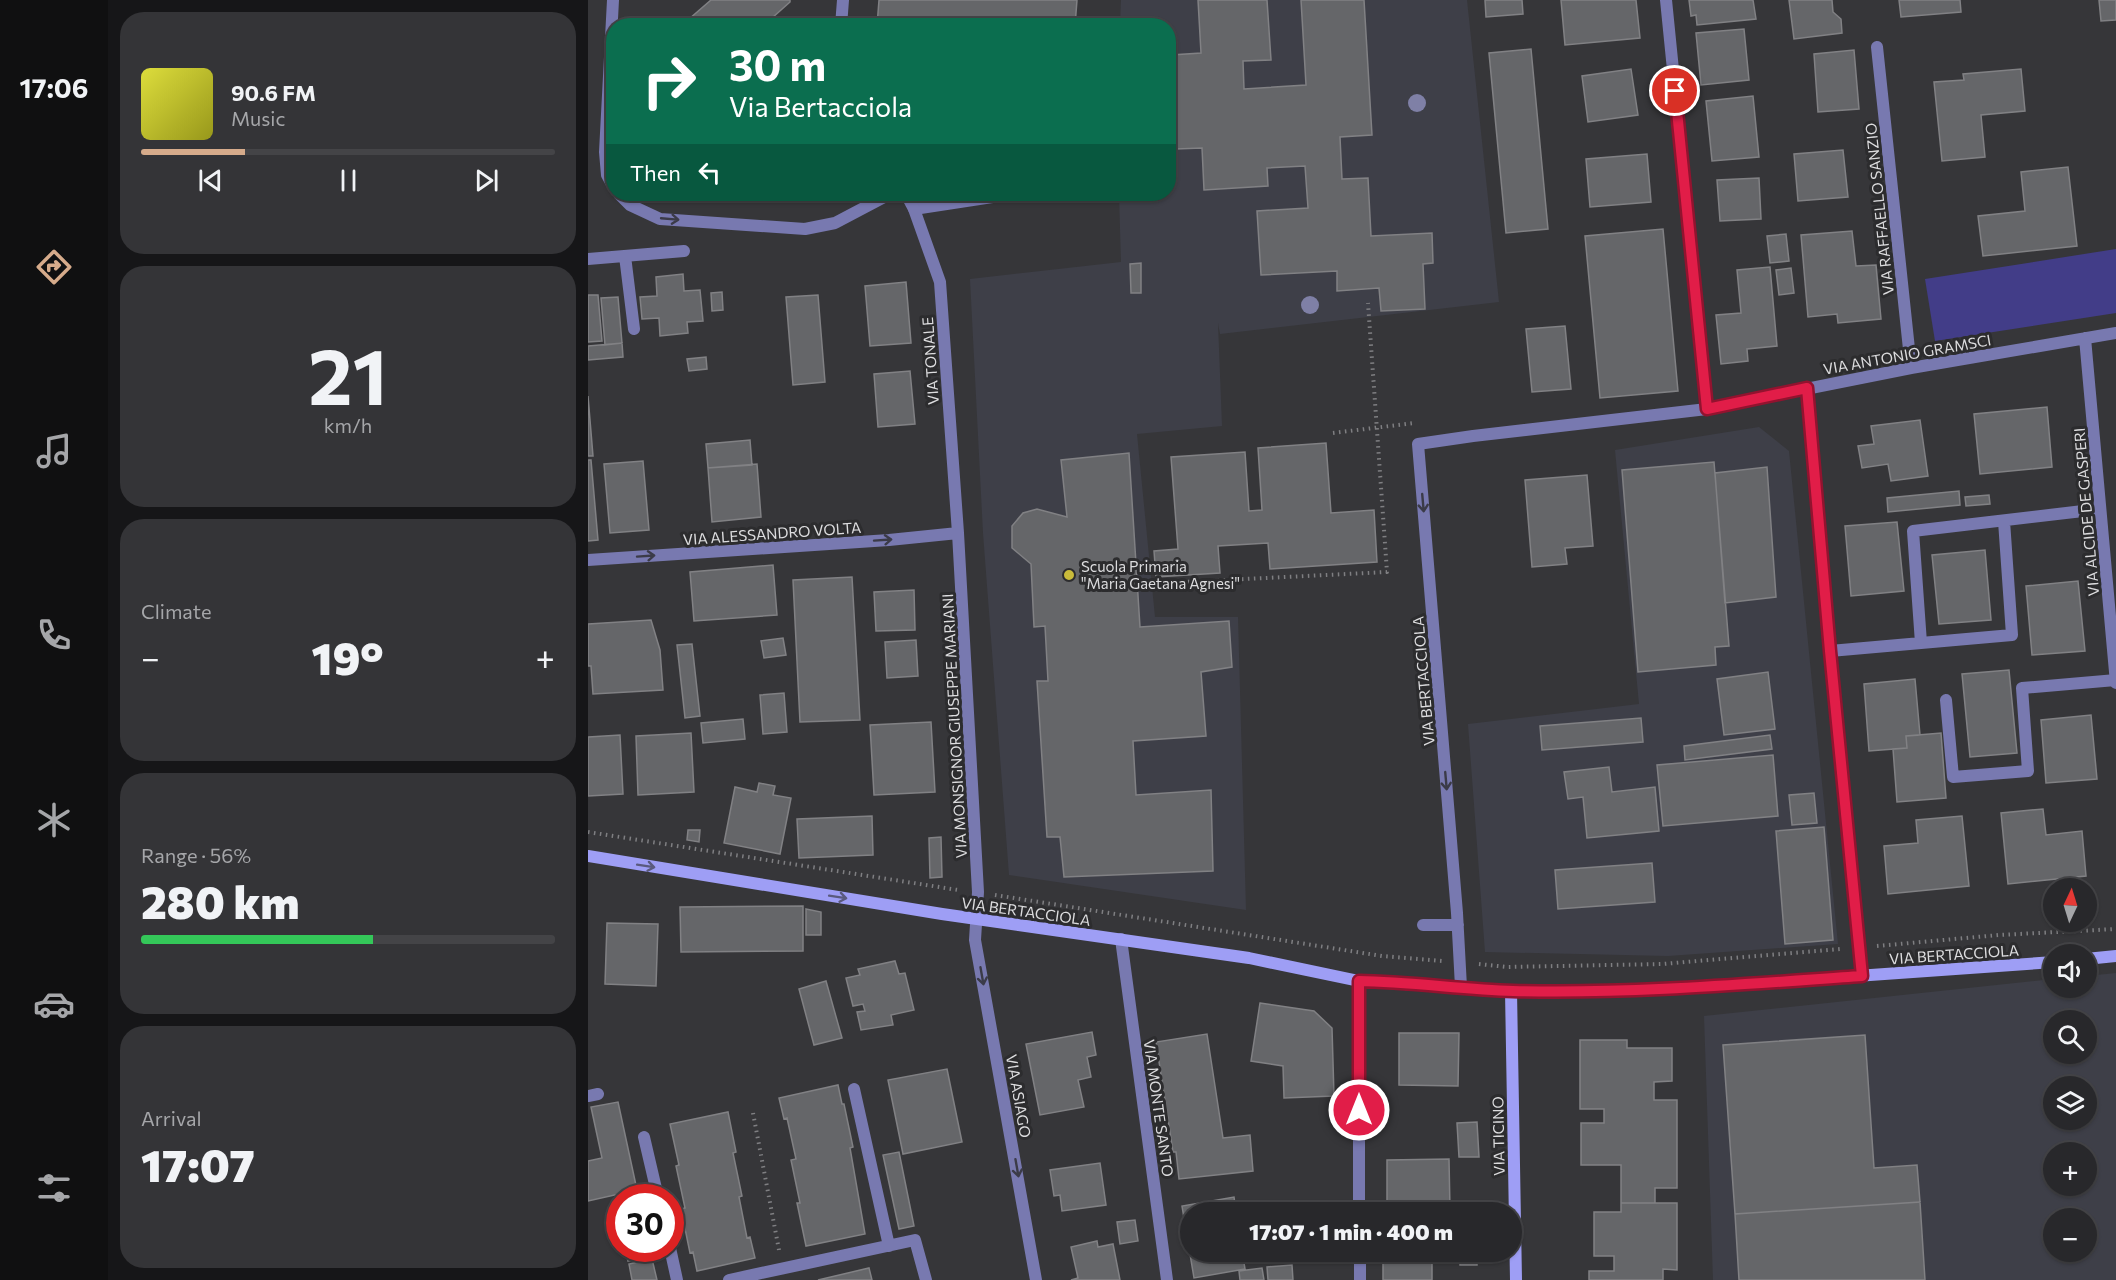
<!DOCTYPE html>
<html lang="en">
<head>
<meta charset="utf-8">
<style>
	body { margin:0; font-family:Commissioner,sans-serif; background:#343437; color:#f1f3f6; height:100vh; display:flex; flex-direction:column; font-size:22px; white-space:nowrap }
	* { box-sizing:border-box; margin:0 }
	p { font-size:20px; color:#a5a6a9 }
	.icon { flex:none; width:33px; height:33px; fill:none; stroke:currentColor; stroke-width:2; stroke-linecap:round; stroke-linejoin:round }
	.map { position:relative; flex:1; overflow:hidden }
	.side { display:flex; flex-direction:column; gap:12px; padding:12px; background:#161618; width:480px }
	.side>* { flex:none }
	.top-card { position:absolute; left:18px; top:18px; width:570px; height:183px; border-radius:24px; box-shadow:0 2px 4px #0004,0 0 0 2px #444447; background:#0b6e4f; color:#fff; overflow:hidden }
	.needle { width:39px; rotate:4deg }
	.controls { position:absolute; left:1455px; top:878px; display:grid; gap:12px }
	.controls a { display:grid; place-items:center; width:54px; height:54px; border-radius:50%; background:#28282b; box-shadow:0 2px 4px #0004,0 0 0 2px #444447; font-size:30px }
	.speed { position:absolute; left:18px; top:1184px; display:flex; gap:12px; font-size:30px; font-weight:700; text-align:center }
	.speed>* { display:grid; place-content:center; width:78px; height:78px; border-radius:50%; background:#28282b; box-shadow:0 2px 4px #0004,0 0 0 2px #444447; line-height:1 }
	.speed .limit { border:9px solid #d22; background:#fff; color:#111 }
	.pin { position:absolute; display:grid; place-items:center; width:51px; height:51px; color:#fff; margin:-26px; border:3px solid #fff; border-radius:50%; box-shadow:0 2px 6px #0007 }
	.me { position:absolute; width:66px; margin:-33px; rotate:0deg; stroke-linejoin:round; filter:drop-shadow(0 0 4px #0008) }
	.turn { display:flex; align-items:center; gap:21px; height:126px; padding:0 24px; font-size:27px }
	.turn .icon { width:78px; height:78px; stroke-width:2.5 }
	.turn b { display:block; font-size:42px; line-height:51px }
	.then { display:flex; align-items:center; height:57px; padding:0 24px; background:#0003; gap:12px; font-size:22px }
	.big { font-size:45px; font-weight:800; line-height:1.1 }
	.side .card { flex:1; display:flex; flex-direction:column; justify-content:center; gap:9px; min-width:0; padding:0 21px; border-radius:24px; background:#343437 }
	.side .dial { align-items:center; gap:0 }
	.dial b { font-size:78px; line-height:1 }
	.song { display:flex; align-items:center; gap:18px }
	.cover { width:72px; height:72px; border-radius:9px; background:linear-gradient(135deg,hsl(60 70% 55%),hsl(60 70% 35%)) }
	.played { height:6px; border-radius:3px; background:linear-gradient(90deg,#d6ab8b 25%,#444447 25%) }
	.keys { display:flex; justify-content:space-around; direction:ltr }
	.heat { display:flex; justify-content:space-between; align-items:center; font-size:33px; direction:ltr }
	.charge { height:9px; border-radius:4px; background:linear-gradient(90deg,#34c759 56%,#444447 0) }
	.trip { position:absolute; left:592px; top:1202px; width:342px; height:60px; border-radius:30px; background:#28282b; box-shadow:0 2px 4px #0004,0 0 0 2px #444447; font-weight:800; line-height:60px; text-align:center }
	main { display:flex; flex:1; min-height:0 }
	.dock { display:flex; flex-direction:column; width:108px; justify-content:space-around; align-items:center; background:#101011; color:#a5a6a9 }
	.dock .icon { width:42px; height:42px }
	.dock .current { color:#d6ab8b }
	.dock b { font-size:27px; color:#f1f3f6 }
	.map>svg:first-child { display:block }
	.built { fill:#3e3f48; fill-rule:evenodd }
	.green { fill:#423d88 }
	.building { fill:#656669; stroke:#818184; stroke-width:1.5 }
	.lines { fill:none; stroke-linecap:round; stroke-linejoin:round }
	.path { stroke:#7f7f82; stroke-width:4; stroke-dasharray:1.5 4.5; stroke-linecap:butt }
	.lane { stroke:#7879b0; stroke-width:12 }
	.street { stroke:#7879b0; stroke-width:12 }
	.secondary { stroke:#9e9ef5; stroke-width:12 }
	.tree { fill:#7f80a6 }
	.oneway { stroke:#3b3b48 }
	.oneway2 { stroke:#5a5a7e }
	.route-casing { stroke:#92132f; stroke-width:15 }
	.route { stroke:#e11d48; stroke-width:10 }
	.poi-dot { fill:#c9bb3a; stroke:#2c2c2e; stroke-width:2 }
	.labels { text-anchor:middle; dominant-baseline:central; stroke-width:6; stroke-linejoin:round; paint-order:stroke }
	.street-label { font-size:15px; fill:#dcdcde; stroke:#2c2c2e }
	.poi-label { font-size:15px; fill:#dcdcde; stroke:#2c2c2e; text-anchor:start }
</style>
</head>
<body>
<main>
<nav class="dock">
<b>17:06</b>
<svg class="icon current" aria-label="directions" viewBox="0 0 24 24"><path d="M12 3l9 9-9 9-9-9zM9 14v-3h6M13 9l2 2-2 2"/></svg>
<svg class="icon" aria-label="music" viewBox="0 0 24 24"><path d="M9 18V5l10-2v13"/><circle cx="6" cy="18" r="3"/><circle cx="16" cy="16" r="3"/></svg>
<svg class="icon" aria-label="phone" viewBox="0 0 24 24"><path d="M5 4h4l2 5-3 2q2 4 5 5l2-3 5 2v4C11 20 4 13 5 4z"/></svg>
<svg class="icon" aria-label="climate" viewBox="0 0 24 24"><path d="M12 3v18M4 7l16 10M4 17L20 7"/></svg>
<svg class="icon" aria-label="car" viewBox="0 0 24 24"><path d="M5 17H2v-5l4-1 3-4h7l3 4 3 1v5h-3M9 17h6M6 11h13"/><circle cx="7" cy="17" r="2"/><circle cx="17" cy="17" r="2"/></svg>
<svg class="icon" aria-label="filters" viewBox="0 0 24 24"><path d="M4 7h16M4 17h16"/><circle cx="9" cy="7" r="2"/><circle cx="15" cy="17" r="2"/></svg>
</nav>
<section class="side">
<div class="card">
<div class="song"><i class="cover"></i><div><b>90.6 FM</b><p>Music</p></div></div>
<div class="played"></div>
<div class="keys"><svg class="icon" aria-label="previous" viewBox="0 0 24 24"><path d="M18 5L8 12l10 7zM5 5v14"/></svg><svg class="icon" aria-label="pause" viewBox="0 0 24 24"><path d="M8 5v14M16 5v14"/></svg><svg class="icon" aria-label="next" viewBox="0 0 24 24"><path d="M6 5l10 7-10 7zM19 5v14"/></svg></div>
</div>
<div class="card dial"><b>21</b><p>km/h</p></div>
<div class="card"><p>Climate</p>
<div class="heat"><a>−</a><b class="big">19°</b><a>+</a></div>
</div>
<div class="card"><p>Range · 56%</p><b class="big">280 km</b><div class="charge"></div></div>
<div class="card"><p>Arrival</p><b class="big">17:07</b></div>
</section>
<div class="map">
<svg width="1528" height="1280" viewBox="0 0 1528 1280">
	<rect width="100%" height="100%" fill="#363639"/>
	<path class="built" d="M533,0H879L911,302L632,334L630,323L634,426L549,434L567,617H650L658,910L421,875L395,533L382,279L533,262L531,194H580V26L532,25Z
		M1171,427L1201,451L1250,944L1080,956L897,952L880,724L1051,704L1027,450Z
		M1528,973V1280H1125L1116,1016L1465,979L1466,987H1498L1499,976ZM1466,1020H1498V1053H1466ZM1466,1086H1498V1119H1466ZM1466,1152H1498V1185H1466ZM1466,1218H1498V1251H1466Z"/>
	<path class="green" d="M1528,249V313L1347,341L1337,279Z"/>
	<path class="building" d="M123,0H202V2L175,26H93Z
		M291,0H489L487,26H289Z
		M610,0H679L683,60L655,61L656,89L718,85L713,0H776L784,135L752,137L754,179L780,178L783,236L844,233L845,263L835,264L837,309L793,311L791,288L749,291V271L673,275L669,211L720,208L717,166L679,168L680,186L616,190L614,148L588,149L583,55L613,53Z
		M897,0H934L935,14L898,17Z
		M973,0H1048L1052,38L977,45Z
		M1101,0H1165L1168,19L1109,25L1108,15L1103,16Z
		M1201,0H1244L1245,12L1253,19L1254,33L1206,39Z
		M1311,0H1372L1373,12L1313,17Z
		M1511,0H1528V20L1513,21Z
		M1156,29L1161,80L1113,85L1108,33Z
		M943,49L960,229L918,233L901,53Z
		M1266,50L1271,109L1230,112L1226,54Z
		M1043,69L1050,115L1000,122L994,76Z
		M1433,69L1437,111L1393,115L1397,157L1354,161L1346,82L1376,80L1375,74Z
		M1165,96L1171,157L1124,161L1118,101Z
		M1255,150L1260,197L1210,201L1206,154Z
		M1059,154L1063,202L1002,207L998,159Z
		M1480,167L1489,246L1395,256L1390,216L1437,211L1433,172Z
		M1171,178L1173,219L1132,221L1129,180Z
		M1075,229L1090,391L1012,398L997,236Z
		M1264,231L1268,266L1288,265L1293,319L1250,323L1249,314L1220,317L1213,235Z
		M1198,234L1201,261L1182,263L1179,236Z
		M553,263V293H543L542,264Z
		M1182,267L1189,346L1159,349L1160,361L1133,364L1128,315L1153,313L1149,270Z
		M1203,268L1206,293L1191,295L1188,270Z
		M95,274L96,291L112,290L115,321L99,322L100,333L72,336L71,318L54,319L52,297L69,296L68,277Z
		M318,282L323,343L282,346L277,286Z
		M134,292L135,310L124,311L123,293Z
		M0,295H10L14,341L0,342Z
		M230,295L237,382L205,385L198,297Z
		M30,297L34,343L17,345L13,298Z
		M977,326L983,389L944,392L938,329Z
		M34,343L35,357L0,360V346Z
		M118,357L119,369L101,371L99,359Z
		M322,371L327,424L290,427L286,374Z
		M0,396L5,456H0Z
		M1459,407L1464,467L1392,474L1386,414Z
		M1332,420L1340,476L1303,481L1300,464L1274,468L1270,446L1286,444L1283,426Z
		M162,440L164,465L120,468L118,444Z
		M738,443L743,513L786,510L789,562L682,569L680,543L630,546L632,573L568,577L566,551L590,549L583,457L657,452L661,511L674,510L670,448Z
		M541,453L552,627L641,621L644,667L613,672L618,736L545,741L548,795L623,790L625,871L476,877L472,837H459L449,681H460L457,626L446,627L443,564L424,548V526L435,513L449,509L479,517L473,460Z
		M0,460H3L10,540L0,541Z
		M55,461L61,530L22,533L16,464Z
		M1126,462L1141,646L1127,647L1128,665L1050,672L1034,470Z
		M169,464L173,517L124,522L120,468Z
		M1179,467L1188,597L1137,603L1127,473Z
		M999,475L1005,546L977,548L979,564L944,567L937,480Z
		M1371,491L1372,505L1300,512L1299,498Z
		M1401,495L1402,504L1378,506L1377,497Z
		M1309,522L1316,591L1263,596L1257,526Z
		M1397,550L1403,620L1351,624L1344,555Z
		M185,565L189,615L106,621L102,572Z
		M264,577L272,720L212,722L205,580Z
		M1490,581L1497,651L1444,655L1438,586Z
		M326,590L327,630L288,631L286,592Z
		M63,620L72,650L75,690L5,694L3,666H0V624Z
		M195,638L198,655L176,658L173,641Z
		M328,640L330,676L299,678L297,642Z
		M104,644L112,716L97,718L89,645Z
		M1421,670L1429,753L1382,757L1374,674Z
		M1180,672L1187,729L1136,735L1129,679Z
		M1327,679L1332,735L1318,736L1319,748L1281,751L1276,684Z
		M196,693L199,732L175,734L172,695Z
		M1503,715L1509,779L1458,783L1453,720Z
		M1053,718L1055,742L954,750L952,726Z
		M155,719L157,739L115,743L113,723Z
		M343,722L347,792L286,795L282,725Z
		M103,733L106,792L50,795L48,736Z
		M1353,733L1358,798L1309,802L1305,749L1319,748L1318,736Z
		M32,735L35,794L0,796V737Z
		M1182,735L1184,749L1097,760L1096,746Z
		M1185,755L1190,816L1075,826L1069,765Z
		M1021,767L1024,792L1067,787L1071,831L999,838L995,797L980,799L976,772Z
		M171,783L187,786L185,795L203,798L192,854L136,843L147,787L169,792Z
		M1226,793L1229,823L1204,825L1201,795Z
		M1455,809L1458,835L1494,831L1498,876L1420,884L1413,813Z
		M284,816L285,855L211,858L209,819Z
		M1374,816L1381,886L1300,894L1296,846L1330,843L1328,820Z
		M1236,827L1245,940L1197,944L1188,831Z
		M100,830H112L111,842L99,840Z
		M353,837L354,877L342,878L341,838Z
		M1064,863L1067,902L970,909L967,870Z
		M215,906V951L93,952L92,907Z
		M218,909L233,912V935H218Z
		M19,923L70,924L68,986L17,984Z
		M307,961L311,974L317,973L326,1010L303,1015L305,1025L273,1030L269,1012L277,1011L275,1004L265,1006L258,978L272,975L270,969Z
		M238,981L254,1038L226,1045L211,989Z
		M672,1003L726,1011L744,1028L746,1096L696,1098L695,1066L663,1061Z
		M504,1032L508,1055L499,1057L503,1077L490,1080L496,1107L452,1115L438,1044Z
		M811,1033H871L870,1086L811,1085Z
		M619,1034L635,1138L662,1135L665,1171L591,1179L588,1152H585L568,1042Z
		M1277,1035L1286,1168L1329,1165L1332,1202L1147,1214L1135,1045Z
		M992,1040H1039V1048H1084V1081L1066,1082V1100H1089V1188H1067V1203H1033V1165H993V1123H1016V1109H992Z
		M359,1069L374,1142L315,1154L300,1080Z
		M250,1085L254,1104H256L265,1147L262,1148L277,1234L218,1246L209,1203H212L203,1160L208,1159L199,1118L196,1119L191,1098Z
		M30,1102L49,1190L0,1201V1161L14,1158L3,1107Z
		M140,1112L148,1152L145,1153L154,1196L151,1197L159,1238L162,1237L167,1258L109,1271L105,1252L102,1253L93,1209L97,1208L88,1166L91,1165L82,1124Z
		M889,1122L891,1157H871L869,1123Z
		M311,1152L326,1226L311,1229L295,1155Z
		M861,1159L862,1210L799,1212V1160Z
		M512,1163L518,1205L474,1211L472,1195L466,1196L462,1170Z
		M646,1197L648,1212H603V1251H654L657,1269L606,1278L594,1206Z
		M1332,1202L1337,1280H1151L1147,1214Z
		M1033,1203H1089V1270L1075,1269V1280H1001V1271H1026V1256H1006V1212H1033Z
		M547,1220L550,1241L532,1244L529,1222Z
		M509,1241L510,1247L525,1244L532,1280H483L490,1278L483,1247Z
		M37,1248H61L63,1256L40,1261Z
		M795,1251H844V1280H795Z
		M872,1251H889V1265H872Z
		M64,1259L69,1280H44L41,1264Z
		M704,1265L705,1280H680L679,1267Z
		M281,1268L284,1280H230Z
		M674,1268L676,1280H652L651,1271Z"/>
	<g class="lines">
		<path class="path" d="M745,433L826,423
			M576,583L799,572L780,303
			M0,832L370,890
			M407,895L794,956L854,961
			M1289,946L1411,935L1528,929
			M891,964L919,967L1074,964L1252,949
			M165,1113L191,1250"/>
		<path class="lane" d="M326,209L424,194
			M37,256L46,329
			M0,259L96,251
			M1416,521L1424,635L1333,643L1325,531L1512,509
			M1242,651L1333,643
			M1358,700L1365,777L1440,771L1434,688L1528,680
			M266,1089L301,1246
			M56,1137L70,1197
			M82,1248L89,1280
			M141,1280L327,1240L338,1280"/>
		<path class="street" d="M25,0L17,152L19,175L26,188
			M1078,0L1119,409
			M253,26L255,0
			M1289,47L1323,368
			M31,194L42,205L72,219L217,229L247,223L302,194
			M318,194L326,209L352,282L370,533L390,892L387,940L448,1280
			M1497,338L1528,683
			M1219,388L1242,651L1274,976
			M0,560L301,540L370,533
			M835,925H870
			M533,939L579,1280
			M771,981V1212
			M873,987L869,913L830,444L885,436L1119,409L1323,368L1528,333
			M0,1096L10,1094
			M772,1251V1280"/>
		<path class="secondary" d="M0,856L354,914L661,958L771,981L923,991H1007L1098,988L1466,962
			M1498,959L1528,956
			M923,991L928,1280"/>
	</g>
	<g class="tree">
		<circle cx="829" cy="103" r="9"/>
		<circle cx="722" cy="305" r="9"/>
	</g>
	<defs><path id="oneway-shaft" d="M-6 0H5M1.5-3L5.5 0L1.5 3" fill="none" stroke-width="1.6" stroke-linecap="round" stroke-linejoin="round" transform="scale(1.5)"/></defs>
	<g class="oneway">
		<use href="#oneway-shaft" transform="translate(82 219) rotate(5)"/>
		<use href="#oneway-shaft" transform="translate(835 503) rotate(85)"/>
		<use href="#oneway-shaft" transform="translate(295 540) rotate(-4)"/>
		<use href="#oneway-shaft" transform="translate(58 556) rotate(-4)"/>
		<use href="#oneway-shaft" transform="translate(858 781) rotate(85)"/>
		<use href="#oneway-shaft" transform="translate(394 976) rotate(80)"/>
		<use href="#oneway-shaft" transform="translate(429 1168) rotate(80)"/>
	</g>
	<g class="oneway2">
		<use href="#oneway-shaft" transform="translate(58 866) rotate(9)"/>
		<use href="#oneway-shaft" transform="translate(250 897) rotate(9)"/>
	</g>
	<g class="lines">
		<defs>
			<path id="route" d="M771,1110V981C822,982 873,989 925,991C1042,994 1158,984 1274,976L1242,651L1219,388L1119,409L1087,91"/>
		</defs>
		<use href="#route" class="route-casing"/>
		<use href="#route" class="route"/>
	</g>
	<circle class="poi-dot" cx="481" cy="575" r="6"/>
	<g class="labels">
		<g class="street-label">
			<text transform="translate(1291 209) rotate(-96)">VIA RAFFAELLO SANZIO</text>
			<text transform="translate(1319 354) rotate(-10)">VIA ANTONIO GRAMSCI</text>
			<text transform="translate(342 361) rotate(-94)">VIA TONALE</text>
			<text transform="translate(1498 512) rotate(-95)">VIA ALCIDE DE GASPERI</text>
			<text transform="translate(184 533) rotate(-4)">VIA ALESSANDRO VOLTA</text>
			<text transform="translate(835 681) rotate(-95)">VIA BERTACCIOLA</text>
			<text transform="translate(366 726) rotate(-93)">VIA MONSIGNOR GIUSEPPE MARIANI</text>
			<text transform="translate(438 911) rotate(8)">VIA BERTACCIOLA</text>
			<text transform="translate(1366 954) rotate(-4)">VIA BERTACCIOLA</text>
			<text transform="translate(431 1096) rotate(80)">VIA ASIAGO</text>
			<text transform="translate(571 1108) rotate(82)">VIA MONTE SANTO</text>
			<text transform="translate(910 1136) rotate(-91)">VIA TICINO</text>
		</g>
		<g class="poi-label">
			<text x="493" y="566">Scuola Primaria<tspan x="493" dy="17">"Maria Gaetana Agnesi"</tspan></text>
		</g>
	</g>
</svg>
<div class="controls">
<a><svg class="needle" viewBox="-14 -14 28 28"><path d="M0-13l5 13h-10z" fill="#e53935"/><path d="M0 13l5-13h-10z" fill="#a5a6a9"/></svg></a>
<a><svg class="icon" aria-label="sound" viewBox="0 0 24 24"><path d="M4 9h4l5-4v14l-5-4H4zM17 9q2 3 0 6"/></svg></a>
<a><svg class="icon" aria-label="search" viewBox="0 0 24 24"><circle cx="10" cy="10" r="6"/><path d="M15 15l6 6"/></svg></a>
<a><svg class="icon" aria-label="layers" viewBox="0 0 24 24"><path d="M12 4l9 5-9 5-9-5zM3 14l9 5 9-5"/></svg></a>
<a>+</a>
<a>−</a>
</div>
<div class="speed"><div class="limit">30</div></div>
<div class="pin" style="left:1087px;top:91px;background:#d93025"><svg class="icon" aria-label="arrive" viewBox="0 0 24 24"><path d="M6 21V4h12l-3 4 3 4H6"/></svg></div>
<svg class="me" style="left:771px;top:1110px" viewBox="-20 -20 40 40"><circle r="17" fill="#e11d48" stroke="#fff" stroke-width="3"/><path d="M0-11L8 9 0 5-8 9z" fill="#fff"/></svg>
<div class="trip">17:07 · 1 min · 400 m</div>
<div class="top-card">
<div class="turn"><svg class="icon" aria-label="right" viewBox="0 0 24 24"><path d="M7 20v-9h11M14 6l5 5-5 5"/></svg><div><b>30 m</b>Via Bertacciola</div></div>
<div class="then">Then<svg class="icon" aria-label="left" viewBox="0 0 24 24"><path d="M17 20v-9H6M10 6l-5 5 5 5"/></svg></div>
</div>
</div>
</main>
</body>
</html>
